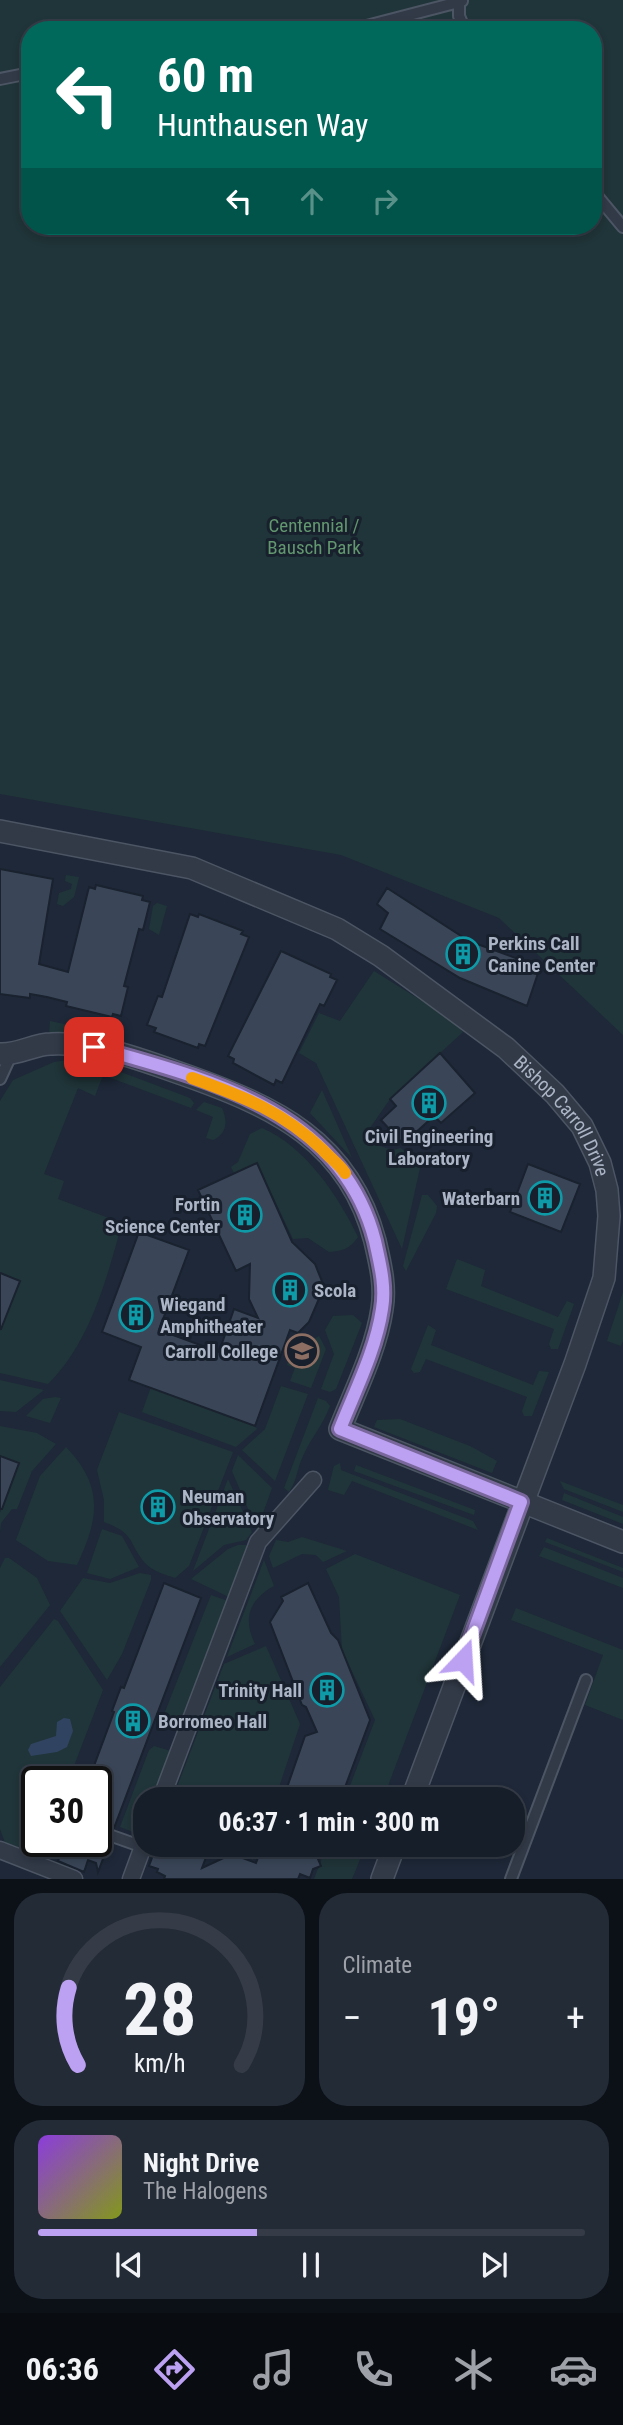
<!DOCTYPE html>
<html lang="en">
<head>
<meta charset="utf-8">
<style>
	body { margin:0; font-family:"Roboto Condensed",sans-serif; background:#232b36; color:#f1f3f6; height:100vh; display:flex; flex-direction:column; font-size:26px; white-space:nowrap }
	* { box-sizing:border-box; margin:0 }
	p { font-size:23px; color:#9ea2a8 }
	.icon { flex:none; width:38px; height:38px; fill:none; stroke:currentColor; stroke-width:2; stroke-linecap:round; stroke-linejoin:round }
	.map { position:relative; height:1879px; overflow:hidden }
	.sheet { display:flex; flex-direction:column; gap:14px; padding:14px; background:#0c1017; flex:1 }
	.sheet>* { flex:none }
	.guide { position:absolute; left:21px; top:21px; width:581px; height:214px; border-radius:28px; box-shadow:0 4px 10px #0003,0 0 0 2px #353c47; background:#00695c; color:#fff; overflow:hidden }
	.speed { position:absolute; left:21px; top:1766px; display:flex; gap:14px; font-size:35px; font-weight:700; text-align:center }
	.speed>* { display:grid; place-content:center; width:91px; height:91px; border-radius:50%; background:#161e2a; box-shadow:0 4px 10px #0003,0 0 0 2px #353c47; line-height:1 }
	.speed .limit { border:4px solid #111; border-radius:10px; background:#fff; color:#111 }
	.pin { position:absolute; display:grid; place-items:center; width:60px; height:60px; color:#fff; margin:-30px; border-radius:14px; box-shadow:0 4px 10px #0006 }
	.me { position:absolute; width:77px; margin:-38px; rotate:20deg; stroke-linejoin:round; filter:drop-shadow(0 0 5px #0008) }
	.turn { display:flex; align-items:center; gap:24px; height:147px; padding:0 21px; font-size:32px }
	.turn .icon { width:91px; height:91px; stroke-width:2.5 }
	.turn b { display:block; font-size:49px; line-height:60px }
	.lanes { display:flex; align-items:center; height:66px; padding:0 21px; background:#0003; justify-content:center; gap:35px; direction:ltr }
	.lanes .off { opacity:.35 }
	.big { font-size:52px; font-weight:700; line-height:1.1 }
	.sheet .card { flex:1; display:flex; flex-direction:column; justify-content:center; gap:10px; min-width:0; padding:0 24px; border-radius:28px; background:#232b36 }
	.sheet .dial { align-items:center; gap:0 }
	.dial svg { height:182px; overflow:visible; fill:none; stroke:#353c47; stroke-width:7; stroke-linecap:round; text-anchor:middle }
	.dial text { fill:#f1f3f6; stroke:none }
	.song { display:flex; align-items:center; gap:21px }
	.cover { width:84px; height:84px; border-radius:10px; background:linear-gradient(135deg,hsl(270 70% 55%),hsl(70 70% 35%)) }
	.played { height:7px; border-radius:4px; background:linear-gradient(90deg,#bca0f2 40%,#353c47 40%) }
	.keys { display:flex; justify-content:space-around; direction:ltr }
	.heat { display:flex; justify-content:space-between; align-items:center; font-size:38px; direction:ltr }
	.sheet .tiles { flex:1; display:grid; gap:14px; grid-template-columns:1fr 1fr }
	.card:last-child { grid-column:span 2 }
	.trip { position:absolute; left:133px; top:1787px; width:392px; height:70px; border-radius:28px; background:#161e2a; box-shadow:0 4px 10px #0003,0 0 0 2px #353c47; font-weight:700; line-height:70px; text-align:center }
	.tabs { display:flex; height:112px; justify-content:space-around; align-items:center; background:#090c11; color:#9ea2a8 }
	.tabs .icon { width:49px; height:49px }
	.tabs .selected { color:#bca0f2 }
	.tabs b { font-size:32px; color:#f1f3f6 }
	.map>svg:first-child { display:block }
	.green { fill:#203539; fill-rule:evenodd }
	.water { fill:#304360 }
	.building { fill:#3a4658; stroke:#19222e; stroke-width:2 }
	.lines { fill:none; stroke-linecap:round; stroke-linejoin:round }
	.service-casing { stroke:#4c5563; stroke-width:14 }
	.pedestrian-casing { stroke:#4c5563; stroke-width:19 }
	.minor-casing { stroke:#4c5563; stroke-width:24 }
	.service { stroke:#323a48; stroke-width:10 }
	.pedestrian { stroke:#323a48; stroke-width:16 }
	.minor { stroke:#323a48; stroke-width:21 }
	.route-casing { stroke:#7a689d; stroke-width:18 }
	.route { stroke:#bca0f2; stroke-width:12 }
	.slow { stroke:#f59e0b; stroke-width:12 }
	.labels { text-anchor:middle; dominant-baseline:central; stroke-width:6; stroke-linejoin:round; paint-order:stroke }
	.park-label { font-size:19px; fill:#62976f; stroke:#17202c }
	.poi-label { font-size:19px; font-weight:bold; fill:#abb5c5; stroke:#17202c; text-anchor:start }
	.street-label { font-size:19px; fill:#abb5c5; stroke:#17202c }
</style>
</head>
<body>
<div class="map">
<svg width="623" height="1879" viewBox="0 0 623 1879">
	<rect width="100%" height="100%" fill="#1e2838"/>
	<path class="green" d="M0,0H623V1035L499,918L341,855L0,794ZM30,30H593V226H30Z
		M66,875L79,877L74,897L63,906L57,904L59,893L71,889L72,884L65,881Z
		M157,903L167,906L159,935L149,929L153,906Z
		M374,971L454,1021L463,1032L390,1099L370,1128L380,1146L392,1150L401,1148L420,1168L402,1249L316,1063L299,1053L319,1013L340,1021Z
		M50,1021L78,1027L84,1022L103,1033L49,1035Z
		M73,1059L97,1063L190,1098L194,1103L191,1108L103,1075L95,1096L78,1088L44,1174L64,1181L58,1199L122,1223C107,1278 90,1343 48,1384L0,1373V1331L21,1281L0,1272V1101L13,1080L54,1062Z
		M322,1090L352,1158L310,1113Z
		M204,1102L222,1108C228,1121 227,1134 213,1140L206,1138L213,1117L196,1110Z
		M262,1128C305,1146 339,1197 358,1237C350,1249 342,1251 329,1252L308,1238L293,1239L257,1163L234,1173L231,1167L238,1162L250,1134Z
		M422,1195H428L437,1206L436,1213L406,1271L403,1266Z
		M457,1259L485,1270L481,1286L558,1317L567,1301L574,1304L558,1349H551L549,1344L554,1329L446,1289Z
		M623,1292V1341L621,1346L607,1341Z
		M353,1315L362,1323L336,1389L330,1392L321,1389L334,1354L325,1330L333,1316Z
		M428,1325L436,1330L431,1345L533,1385L539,1371L549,1372L532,1416H524L522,1411L527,1397L426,1359L420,1372L414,1373L411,1369Z
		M319,1336L326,1349L311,1388L290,1381L295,1368L287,1365L292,1352Z
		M0,1380L44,1390L16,1412L0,1411Z
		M281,1386L308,1394L275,1481L242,1450L265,1429Z
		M151,1387L255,1426L257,1429L236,1447L142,1412Z
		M55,1397L61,1398L50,1423L26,1416L43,1399Z
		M318,1398L326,1401L330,1406C323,1425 311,1438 303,1456C297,1468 297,1481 289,1492L284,1488Z
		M119,1412L233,1452L189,1566L175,1578C166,1575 152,1571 145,1563C127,1541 136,1534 104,1522V1500L97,1470Z
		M400,1419L470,1446L497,1461L492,1473L374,1427L377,1420Z
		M0,1426L37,1433L56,1444L32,1471L17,1509H12L1,1523L0,1532V1513L19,1463L0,1456Z
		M66,1447C104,1487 99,1518 77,1565L48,1561L16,1540L40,1476Z
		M238,1455L272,1488L257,1530L232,1471Z
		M340,1463L341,1470L473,1521L478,1530L352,1481L344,1495L328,1490L334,1466Z
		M356,1465L475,1510L474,1515L354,1471Z
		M228,1479L252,1532L246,1540L224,1545L193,1571Z
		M560,1481L623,1505V1512L564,1489Z
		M564,1493L623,1517V1524L562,1500Z
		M102,1529L122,1536L139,1567L110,1579L87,1573Z
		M302,1537L347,1551L323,1562L316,1555L302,1554L273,1568L269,1556L276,1540L288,1542Z
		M547,1538L623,1568V1572L545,1542Z
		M238,1545H246L248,1550L229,1597L191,1579L228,1549Z
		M544,1547L623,1578V1588L539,1556Z
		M355,1554L460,1595L383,1799H345L375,1720L342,1650L339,1597L326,1569Z
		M5,1558H9L37,1578L50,1605L0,1667V1568Z
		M264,1560L274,1586C250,1599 242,1618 255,1644L227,1657Z
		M140,1573L151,1575V1580L122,1654L107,1680L60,1611L83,1578L110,1583Z
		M211,1595L228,1601L179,1729L161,1722Z
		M516,1608L623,1650V1720L585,1705L603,1655L511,1620Z
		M54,1619L58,1621L103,1690L72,1771L64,1781L37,1782V1840L31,1854L6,1845L0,1829V1687Z
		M266,1646L300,1724L275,1799H221L177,1787L224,1664Z
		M154,1746L171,1751L152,1799H145V1817L138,1834L120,1827L149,1750Z
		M225,1844H258V1845L253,1860Z
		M327,1845H366L352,1879H314Z"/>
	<path class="water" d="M64,1718L70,1719L73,1731L67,1747L57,1752L31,1756L28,1750L31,1744L56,1736L57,1722Z"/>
	<path class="building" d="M0,869L53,879L39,964L68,972L89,887L95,889L96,885L143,896L142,900L150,902L143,930L139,929L124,986L128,987L121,1016L113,1014L112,1017L66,1006L67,1002L47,997L30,994V998L0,994Z
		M387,888L469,941L540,967L527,1006L460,978L380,929L388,913L377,904Z
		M190,914L198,917L199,914L243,931L241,934L249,937L205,1046L199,1044L198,1048L154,1032L156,1028L147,1025L158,996L162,997Z
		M281,951L331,974L330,977L337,980L324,1006L320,1004L282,1083L276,1080L274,1085L233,1063L234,1059L228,1056Z
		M440,1053L475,1093L441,1123L434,1116L403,1144L381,1120L396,1106L390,1099Z
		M257,1163L292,1242L315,1264L327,1294H321L309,1322L298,1333L290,1330L255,1426L129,1380L141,1347L102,1332L139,1232L189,1250L159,1330L219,1352L234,1309L258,1318L249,1299L250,1264L236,1271L198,1190Z
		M528,1164L580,1184L561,1232L510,1212Z
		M0,1273L20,1281L1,1329H0Z
		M0,1456L19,1463L2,1509H0Z
		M148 1507a10 10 0 1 1 20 0a10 10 0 1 1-20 0Z
		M164,1583L201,1598L114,1828L105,1833L109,1843L98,1872L96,1863L88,1860L84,1872L58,1861L65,1841H96V1782H88L114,1712L112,1711L121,1687L124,1688Z
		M308,1583L331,1633L338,1640L370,1720L344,1790L351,1799H283L305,1736L317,1732L306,1707L302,1705L270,1622L283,1601L281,1597Z
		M157,1844H211L202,1868L232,1854L256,1863L263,1844H305L321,1851L318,1859L321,1866L313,1869L310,1878L300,1874L298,1879H164L165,1876L157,1872L158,1869L149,1866Z"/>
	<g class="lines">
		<defs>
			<path id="service" d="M462,1L459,2V16L465,30
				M351,30L459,2
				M0,79L30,73
				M593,191L623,227
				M0,1079L11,1055
				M112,1836L143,1847
				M511,1879L586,1680"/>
			<path id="pedestrian" d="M161,1799L258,1542L313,1480
				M0,1850L74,1879
				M131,1879L145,1841"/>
			<g id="minor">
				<path id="s1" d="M0,831L192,868L337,929L381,956L506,1048L555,1094L582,1126L600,1163L607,1190L609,1216L604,1278L575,1364L412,1799"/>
				<path d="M0,1054C19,1055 34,1044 51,1044C65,1043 81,1045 94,1047C125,1053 156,1065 185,1075C275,1107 349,1141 375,1241C380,1263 386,1286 382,1309C376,1350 355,1391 340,1429L623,1542"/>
				<path d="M382,1879L395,1844"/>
			</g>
		</defs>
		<use href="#service" class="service-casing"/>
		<use href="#pedestrian" class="pedestrian-casing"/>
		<use href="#minor" class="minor-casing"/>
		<use href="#service" class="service"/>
		<use href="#pedestrian" class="pedestrian"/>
		<use href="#minor" class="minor"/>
	</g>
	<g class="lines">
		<defs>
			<path id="route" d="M94,1047C208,1079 342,1111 375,1241C380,1264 386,1286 382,1309C376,1350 355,1391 340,1429L521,1502L463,1660"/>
		</defs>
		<use href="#route" class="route-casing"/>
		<use href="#route" class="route"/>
		<path class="slow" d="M192,1078C244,1097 282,1111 323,1150C330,1158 339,1164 345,1173"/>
	</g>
	<defs>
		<symbol id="building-ring" viewBox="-11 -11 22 22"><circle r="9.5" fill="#17202c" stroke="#0f9aa8" stroke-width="1.5"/><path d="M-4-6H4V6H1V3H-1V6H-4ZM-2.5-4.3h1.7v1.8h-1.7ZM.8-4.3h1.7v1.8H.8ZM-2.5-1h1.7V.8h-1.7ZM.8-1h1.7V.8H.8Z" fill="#0f9aa8"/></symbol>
		<symbol id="university-ring" viewBox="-11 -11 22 22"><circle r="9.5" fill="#17202c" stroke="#8d6e63" stroke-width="1.5"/><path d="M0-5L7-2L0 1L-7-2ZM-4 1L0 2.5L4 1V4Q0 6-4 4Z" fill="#8d6e63"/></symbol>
	</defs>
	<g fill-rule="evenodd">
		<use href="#building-ring" x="444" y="935" width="38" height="38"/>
		<use href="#building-ring" x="410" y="1084" width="38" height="38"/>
		<use href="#building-ring" x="526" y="1179" width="38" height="38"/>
		<use href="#building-ring" x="226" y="1196" width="38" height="38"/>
		<use href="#building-ring" x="271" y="1271" width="38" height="38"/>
		<use href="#building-ring" x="117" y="1296" width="38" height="38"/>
		<use href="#university-ring" x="283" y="1332" width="38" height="38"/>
		<use href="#building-ring" x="139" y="1488" width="38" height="38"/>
		<use href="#building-ring" x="308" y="1671" width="38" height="38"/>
		<use href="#building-ring" x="114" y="1702" width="38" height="38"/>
	</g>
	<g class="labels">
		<g class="park-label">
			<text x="314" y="525">Centennial /<tspan x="314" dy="22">Bausch Park</tspan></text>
		</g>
		<g class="poi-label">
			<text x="488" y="943">Perkins Call<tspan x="488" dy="22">Canine Center</tspan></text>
			<text x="429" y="1136" text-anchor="middle">Civil Engineering<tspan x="429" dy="22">Laboratory</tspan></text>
			<text x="520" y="1198" text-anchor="end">Waterbarn</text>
			<text x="220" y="1204" text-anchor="end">Fortin<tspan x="220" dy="22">Science Center</tspan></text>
			<text x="314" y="1290">Scola</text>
			<text x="160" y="1304">Wiegand<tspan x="160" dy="22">Amphitheater</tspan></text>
			<text x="278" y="1351" text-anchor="end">Carroll College</text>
			<text x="182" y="1496">Neuman<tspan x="182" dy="22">Observatory</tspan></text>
			<text x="302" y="1690" text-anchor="end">Trinity Hall</text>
			<text x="158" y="1721">Borromeo Hall</text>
		</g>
		<g class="street-label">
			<text stroke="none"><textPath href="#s1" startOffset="649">Bishop Carroll Drive</textPath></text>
		</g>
	</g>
</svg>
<div class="speed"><div class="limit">30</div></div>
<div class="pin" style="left:94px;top:1047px;background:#d93025"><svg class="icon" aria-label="arrive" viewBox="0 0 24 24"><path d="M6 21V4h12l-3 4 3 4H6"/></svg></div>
<svg class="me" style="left:463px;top:1660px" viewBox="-20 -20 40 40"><path d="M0-17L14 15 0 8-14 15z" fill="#bca0f2" stroke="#fff" stroke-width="4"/></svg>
<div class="trip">06:37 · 1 min · 300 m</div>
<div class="guide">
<div class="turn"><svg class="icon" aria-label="left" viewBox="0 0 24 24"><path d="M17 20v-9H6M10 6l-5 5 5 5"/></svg><div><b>60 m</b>Hunthausen Way</div></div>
<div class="lanes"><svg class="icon" aria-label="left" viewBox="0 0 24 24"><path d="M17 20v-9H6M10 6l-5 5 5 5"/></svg><svg class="icon off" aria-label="ahead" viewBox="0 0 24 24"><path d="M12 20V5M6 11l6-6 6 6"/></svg><svg class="icon off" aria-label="right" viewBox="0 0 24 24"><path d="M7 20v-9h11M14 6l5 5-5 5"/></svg></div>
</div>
</div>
<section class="sheet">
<div class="tiles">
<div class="card dial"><svg viewBox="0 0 100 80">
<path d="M14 69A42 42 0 1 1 86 69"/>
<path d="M14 69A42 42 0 0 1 10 35" stroke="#bca0f2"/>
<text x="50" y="56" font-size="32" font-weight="700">28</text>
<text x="50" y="72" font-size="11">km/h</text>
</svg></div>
<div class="card"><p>Climate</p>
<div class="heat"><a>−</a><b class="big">19°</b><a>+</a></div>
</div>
<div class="card">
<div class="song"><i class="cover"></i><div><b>Night Drive</b><p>The Halogens</p></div></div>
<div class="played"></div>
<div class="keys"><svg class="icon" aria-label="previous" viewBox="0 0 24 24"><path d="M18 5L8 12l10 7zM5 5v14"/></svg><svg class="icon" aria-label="pause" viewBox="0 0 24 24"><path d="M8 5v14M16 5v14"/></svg><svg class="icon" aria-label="next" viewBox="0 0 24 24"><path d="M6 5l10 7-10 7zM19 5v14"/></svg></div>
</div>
</div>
</section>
<nav class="tabs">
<b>06:36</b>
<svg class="icon selected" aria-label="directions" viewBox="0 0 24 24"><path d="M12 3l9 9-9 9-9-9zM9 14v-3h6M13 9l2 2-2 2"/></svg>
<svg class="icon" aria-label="music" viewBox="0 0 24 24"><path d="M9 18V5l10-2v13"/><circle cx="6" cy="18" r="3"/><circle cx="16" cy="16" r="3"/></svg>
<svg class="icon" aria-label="phone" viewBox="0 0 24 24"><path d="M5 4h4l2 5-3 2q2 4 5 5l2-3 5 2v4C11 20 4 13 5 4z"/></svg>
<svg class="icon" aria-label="climate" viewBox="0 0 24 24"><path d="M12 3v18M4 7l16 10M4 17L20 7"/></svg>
<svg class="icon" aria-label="car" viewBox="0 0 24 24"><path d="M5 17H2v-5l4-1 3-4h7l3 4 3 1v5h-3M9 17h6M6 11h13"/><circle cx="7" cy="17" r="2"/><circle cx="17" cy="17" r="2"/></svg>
</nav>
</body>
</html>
